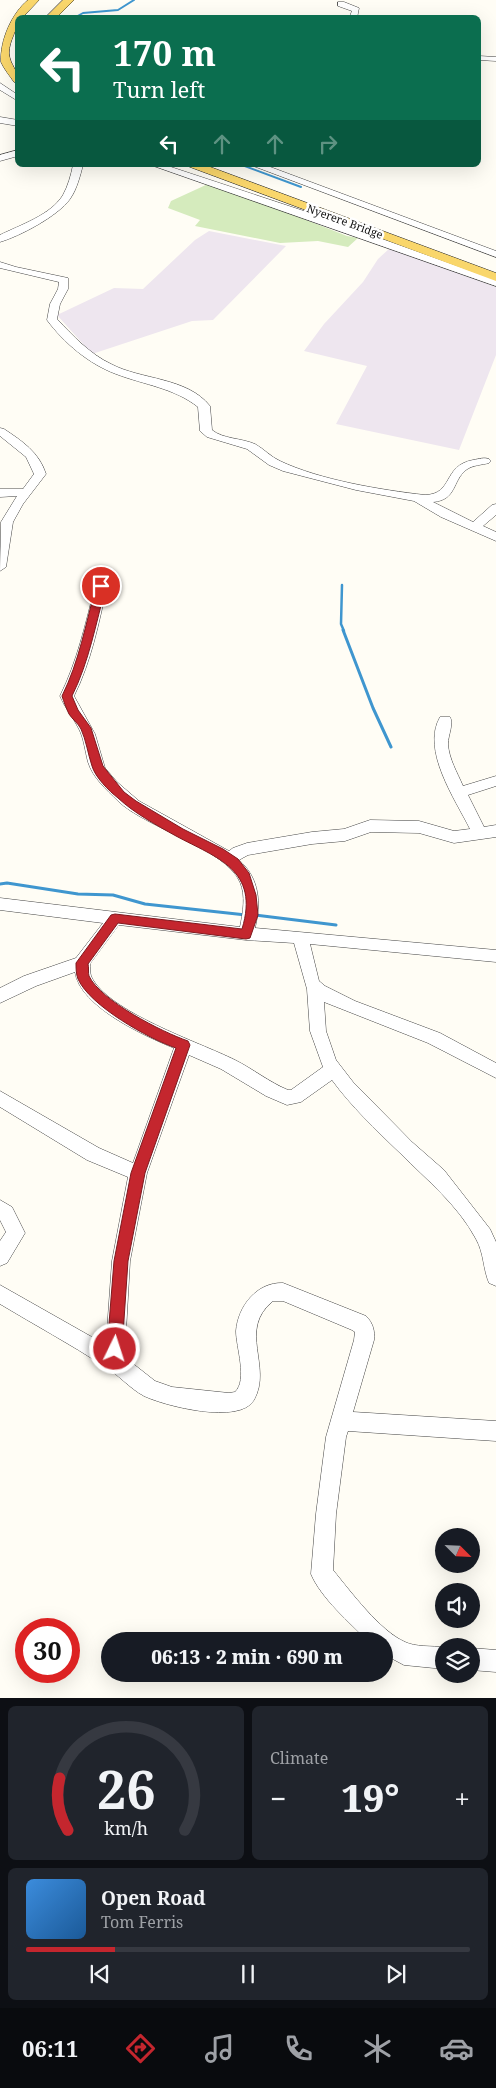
<!DOCTYPE html>
<html lang="en">
<head>
<meta charset="utf-8">
<style>
	body { margin:0; font-family:"Noto Serif",serif; background:#20242c; color:#f1f3f6; height:100vh; display:flex; flex-direction:column; font-size:19px; white-space:nowrap }
	* { box-sizing:border-box; margin:0 }
	p { font-size:16px; color:#9ea1a6 }
	.icon { flex:none; width:28px; height:28px; fill:none; stroke:currentColor; stroke-width:2; stroke-linecap:round; stroke-linejoin:round }
	.map { position:relative; height:1698px; overflow:hidden }
	.details { display:flex; flex-direction:column; gap:8px; padding:8px; background:#0d0f14; flex:1 }
	.details>* { flex:none }
	.hud { position:absolute; left:15px; top:15px; width:466px; height:152px; border-radius:8px; box-shadow:0 5px 20px #0002; background:#0b6e4f; color:#fff; overflow:hidden }
	.needle { width:32px; rotate:114deg }
	.tools { position:absolute; left:435px; top:1528px; display:grid; gap:10px }
	.tools a { display:grid; place-items:center; width:45px; height:45px; border-radius:50%; background:#171b24; box-shadow:0 5px 20px #0002; font-size:25px }
	.speed { position:absolute; left:15px; top:1618px; display:flex; gap:10px; font-size:25px; font-weight:700; text-align:center }
	.speed>* { display:grid; place-content:center; width:65px; height:65px; border-radius:50%; background:#171b24; box-shadow:0 5px 20px #0002; line-height:1 }
	.speed .limit { border:8px solid #d22; background:#fff; color:#111 }
	.pin { position:absolute; display:grid; place-items:center; width:42px; height:42px; color:#fff; margin:-21px; border:2px solid #fff; border-radius:50%; box-shadow:0 1px 5px #0007 }
	.me { position:absolute; width:55px; margin:-28px; rotate:4deg; stroke-linejoin:round; filter:drop-shadow(0 0 4px #0008) }
	.turn { display:flex; align-items:center; gap:18px; height:105px; padding:0 15px; font-size:22px }
	.turn .icon { width:65px; height:65px; stroke-width:2.5 }
	.turn b { display:block; font-size:35px; line-height:42px }
	.lanes { display:flex; align-items:center; height:48px; padding:0 15px; background:#0003; justify-content:center; gap:25px; direction:ltr }
	.lanes .off { opacity:.35 }
	.big { font-size:38px; font-weight:800; line-height:1.1 }
	.details .widget { flex:1; display:flex; flex-direction:column; justify-content:center; gap:8px; min-width:0; padding:0 18px; border-radius:8px; background:#20242c }
	.details .dial { align-items:center; gap:0 }
	.dial svg { height:130px; overflow:visible; fill:none; stroke:#363941; stroke-width:7; stroke-linecap:round; text-anchor:middle }
	.dial text { fill:#f1f3f6; stroke:none }
	.song { display:flex; align-items:center; gap:15px }
	.cover { width:60px; height:60px; border-radius:8px; background:linear-gradient(135deg,hsl(210 70% 55%),hsl(210 70% 35%)) }
	.played { height:5px; border-radius:2px; background:linear-gradient(90deg,#c4262e 20%,#363941 20%) }
	.keys { display:flex; justify-content:space-around; direction:ltr }
	.heat { display:flex; justify-content:space-between; align-items:center; font-size:28px; direction:ltr }
	.details .tiles { flex:1; display:grid; gap:8px; grid-template-columns:1fr 1fr }
	.widget:last-child { grid-column:span 2 }
	.trip { position:absolute; left:101px; top:1632px; width:292px; height:50px; border-radius:25px; background:#171b24; box-shadow:0 5px 20px #0002; font-weight:800; line-height:50px; text-align:center }
	.tabs { display:flex; height:80px; justify-content:space-around; align-items:center; background:#090b0e; color:#9ea1a6 }
	.tabs .icon { width:35px; height:35px }
	.tabs .selected { color:#c4262e }
	.tabs b { font-size:22px; color:#f1f3f6 }
	.map>svg:first-child { display:block }
	.industrial { fill:#eee6ef }
	.green { fill:#d5ebbd }
	.lines { fill:none; stroke-linecap:round; stroke-linejoin:round }
	.stream-far2 { stroke:#3f96cf; stroke-width:2 }
	.stream-far1 { stroke:#3f96cf; stroke-width:2.5 }
	.stream { stroke:#3f96cf; stroke-width:3 }
	.minor-casing { stroke:#444; stroke-width:1 }
	.major-casing { stroke:#222; stroke-width:1 }
	.minor { fill:#fff; fill-rule:evenodd }
	.major { fill:#f9d66b; fill-rule:evenodd }
	.route { fill:#c4262e; stroke:#7f191e }
	.labels { text-anchor:middle; dominant-baseline:central; stroke-width:5; stroke-linejoin:round; paint-order:stroke }
	.far-street-label { font-size:11px; fill:#111; stroke:#fff }
</style>
</head>
<body>
<div class="map">
<svg width="496" height="1698" viewBox="0 0 496 1698">
	<rect width="100%" height="100%" fill="#fffdf5"/>
	<path class="industrial" d="M209,231L286,246L213,320L192,321L92,354L57,315L114,288L143,289L195,240Z
		M390,248L496,287V355L459,450L336,424L367,366L304,351L324,324L363,282L378,259Z"/>
	<path class="green" d="M208,184L218,185L347,236L358,238L348,247L318,241L280,243L195,226L200,220L168,208L171,201Z"/>
	<g class="lines">
		<path class="stream-far2" d="M74,18L83,13L118,10L134,0
			M242,165L301,187"/>
		<path class="stream-far1" d="M342,585L341,624L344,631"/>
		<path class="stream" d="M343,630L373,708L391,747
			M0,884L7,883L78,894L113,895L145,904L246,915
			M255,915L336,925"/>
		<defs>
			<path id="minor" d="M338,2H344L359,8L357,18H349L352,11L338,6Z
				M479,56L496,57V61L479,60Z
				M0,83L18,95V101L0,90Z
				M0,117L18,120V126L0,123Z
				M18,150V156L0,161V155Z
				M73,165H83C80,176 77,189 70,199C58,216 20,236 0,242V235C20,225 51,215 63,195C68,186 71,175 73,165Z
				M151,165H165L310,213L496,280V286Z
				M251,165H265L496,251V257Z
				M0,262L16,267L68,278V289L60,304L57,319C73,336 90,354 111,364C141,380 187,377 210,406L212,430C223,439 241,438 255,444C264,449 271,457 280,461C320,480 381,490 425,495C454,494 442,466 473,460C479,459 484,457 489,459L491,461L489,463C482,465 472,465 466,470C452,481 457,500 433,502L473,522L492,505L496,504V515L483,526L496,532V541L441,517L414,501L356,490L283,471L269,465L247,449L207,437L200,431L198,407C174,388 145,385 116,374C89,364 64,343 47,320L50,304L58,289L59,282L0,268Z
				M0,428L4,429C22,441 39,452 46,474L23,504L13,522L6,567L0,571L1,522L17,496L0,497V489H23L34,474L26,457L0,436Z
				M101,582L107,586C99,623 91,662 74,696L95,734L105,768L117,782L139,801L229,851L233,848L247,843L312,832L344,829L370,820L419,821L454,831L470,829C455,799 421,750 440,717H450C454,724 448,735 448,744C449,759 457,772 463,786L496,776V786L468,795L484,827L496,825V837L454,843L419,833L371,832L345,841L312,844L248,855L239,860C260,879 261,903 255,928L496,950V962L310,944L319,981L325,986L355,1001L440,1033L496,1063V1078L428,1043L324,1002L326,1031L336,1060L353,1082L412,1142L444,1170L490,1229L496,1242V1286L489,1283C483,1269 484,1253 476,1239C458,1205 427,1180 400,1153C376,1130 351,1106 332,1080L301,1102L287,1105L266,1096L221,1069L189,1055L147,1173L130,1261L125,1349L122,1355L155,1381L172,1387L229,1393L235,1392C248,1380 236,1347 236,1331C238,1306 257,1282 283,1283L366,1316C373,1323 375,1331 374,1340L353,1412L496,1421V1441L348,1431L346,1437L336,1514L333,1570C351,1592 380,1631 405,1642C415,1647 432,1646 444,1647V1669L404,1665L385,1655V1641H368C350,1623 321,1598 311,1574L316,1514L326,1437L354,1340L355,1332L352,1330L283,1301H273C237,1330 273,1366 254,1400C240,1425 165,1406 144,1396C129,1388 118,1374 104,1366C70,1344 35,1325 0,1304V1285L106,1345L112,1261L128,1177L87,1160L0,1107V1091L99,1148L133,1163L174,1048C145,1036 80,1007 75,972L36,986L0,1003V988L24,976L76,958L103,923L0,910V898L240,927C243,912 246,896 240,882C225,848 146,828 118,801C106,789 93,778 88,762C85,751 84,739 79,729C73,717 65,708 60,696C77,662 86,623 95,586ZM119,925L246,940L294,943L307,989L310,1031L323,1067L291,1090H288C269,1082 253,1069 235,1060C199,1042 107,1012 91,976C90,972 90,968 90,964Z
				M0,1200L12,1207L25,1233L7,1263L0,1266V1241L6,1232L0,1220Z
				M471,1648L496,1650V1672L471,1670Z"/>
			<path id="major" d="M28,0H39L22,18H18C18,30 9,40 9,53C10,66 18,68 18,83L14,82C10,76 4,69 1,62C0,40 12,13 28,0Z
				M63,0H74L56,18H45Z
				M188,165H205L496,273V281L190,167Z"/>
		</defs>
		<use href="#minor" class="minor-casing"/>
		<use href="#major" class="major-casing"/>
		<use href="#minor" class="minor"/>
		<use href="#major" class="major"/>
	</g>
	<path class="route" d="M101,583L106,586C96,623 89,662 72,696L78,710L91,728L103,766L124,792L136,801L183,829L223,849L238,859L249,873L256,895L258,915L250,938L246,939L118,923L88,964C89,967 88,973 89,976C101,1001 162,1032 188,1041L190,1045L145,1173L128,1261L122,1349L120,1354L115,1357L109,1354L107,1349L114,1261L131,1173L176,1048C149,1039 90,1006 78,979C76,974 76,968 76,963L111,915L115,914L242,929C260,870 217,858 176,836C156,825 134,813 118,798C109,791 95,777 92,766C88,754 86,740 81,729C78,723 72,719 69,714C66,708 64,702 62,696C79,662 86,623 96,586Z"/>
	<g class="labels">
		<g class="far-street-label">
			<text transform="translate(345 221) rotate(20)">Nyerere Bridge</text>
		</g>
	</g>
</svg>
<div class="tools">
<a><svg class="needle" viewBox="-14 -14 28 28"><path d="M0-13l5 13h-10z" fill="#e53935"/><path d="M0 13l5-13h-10z" fill="#9ea1a6"/></svg></a>
<a><svg class="icon" aria-label="sound" viewBox="0 0 24 24"><path d="M4 9h4l5-4v14l-5-4H4zM17 9q2 3 0 6"/></svg></a>
<a><svg class="icon" aria-label="layers" viewBox="0 0 24 24"><path d="M12 4l9 5-9 5-9-5zM3 14l9 5 9-5"/></svg></a>
</div>
<div class="speed"><div class="limit">30</div></div>
<div class="pin" style="left:101px;top:586px;background:#d93025"><svg class="icon" aria-label="arrive" viewBox="0 0 24 24"><path d="M6 21V4h12l-3 4 3 4H6"/></svg></div>
<svg class="me" style="left:115px;top:1349px" viewBox="-20 -20 40 40"><circle r="17" fill="#c4262e" stroke="#fff" stroke-width="3"/><path d="M0-11L8 9 0 5-8 9z" fill="#fff"/></svg>
<div class="trip">06:13 · 2 min · 690 m</div>
<div class="hud">
<div class="turn"><svg class="icon" aria-label="left" viewBox="0 0 24 24"><path d="M17 20v-9H6M10 6l-5 5 5 5"/></svg><div><b>170 m</b>Turn left</div></div>
<div class="lanes"><svg class="icon" aria-label="left" viewBox="0 0 24 24"><path d="M17 20v-9H6M10 6l-5 5 5 5"/></svg><svg class="icon off" aria-label="ahead" viewBox="0 0 24 24"><path d="M12 20V5M6 11l6-6 6 6"/></svg><svg class="icon off" aria-label="ahead" viewBox="0 0 24 24"><path d="M12 20V5M6 11l6-6 6 6"/></svg><svg class="icon off" aria-label="right" viewBox="0 0 24 24"><path d="M7 20v-9h11M14 6l5 5-5 5"/></svg></div>
</div>
</div>
<section class="details">
<div class="tiles">
<div class="widget dial"><svg viewBox="0 0 100 80">
<path d="M14 69A42 42 0 1 1 86 69"/>
<path d="M14 69A42 42 0 0 1 9 37" stroke="#c4262e"/>
<text x="50" y="56" font-size="32" font-weight="700">26</text>
<text x="50" y="72" font-size="11">km/h</text>
</svg></div>
<div class="widget"><p>Climate</p>
<div class="heat"><a>−</a><b class="big">19°</b><a>+</a></div>
</div>
<div class="widget">
<div class="song"><i class="cover"></i><div><b>Open Road</b><p>Tom Ferris</p></div></div>
<div class="played"></div>
<div class="keys"><svg class="icon" aria-label="previous" viewBox="0 0 24 24"><path d="M18 5L8 12l10 7zM5 5v14"/></svg><svg class="icon" aria-label="pause" viewBox="0 0 24 24"><path d="M8 5v14M16 5v14"/></svg><svg class="icon" aria-label="next" viewBox="0 0 24 24"><path d="M6 5l10 7-10 7zM19 5v14"/></svg></div>
</div>
</div>
</section>
<nav class="tabs">
<b>06:11</b>
<svg class="icon selected" aria-label="directions" viewBox="0 0 24 24"><path d="M12 3l9 9-9 9-9-9zM9 14v-3h6M13 9l2 2-2 2"/></svg>
<svg class="icon" aria-label="music" viewBox="0 0 24 24"><path d="M9 18V5l10-2v13"/><circle cx="6" cy="18" r="3"/><circle cx="16" cy="16" r="3"/></svg>
<svg class="icon" aria-label="phone" viewBox="0 0 24 24"><path d="M5 4h4l2 5-3 2q2 4 5 5l2-3 5 2v4C11 20 4 13 5 4z"/></svg>
<svg class="icon" aria-label="climate" viewBox="0 0 24 24"><path d="M12 3v18M4 7l16 10M4 17L20 7"/></svg>
<svg class="icon" aria-label="car" viewBox="0 0 24 24"><path d="M5 17H2v-5l4-1 3-4h7l3 4 3 1v5h-3M9 17h6M6 11h13"/><circle cx="7" cy="17" r="2"/><circle cx="17" cy="17" r="2"/></svg>
</nav>
</body>
</html>
